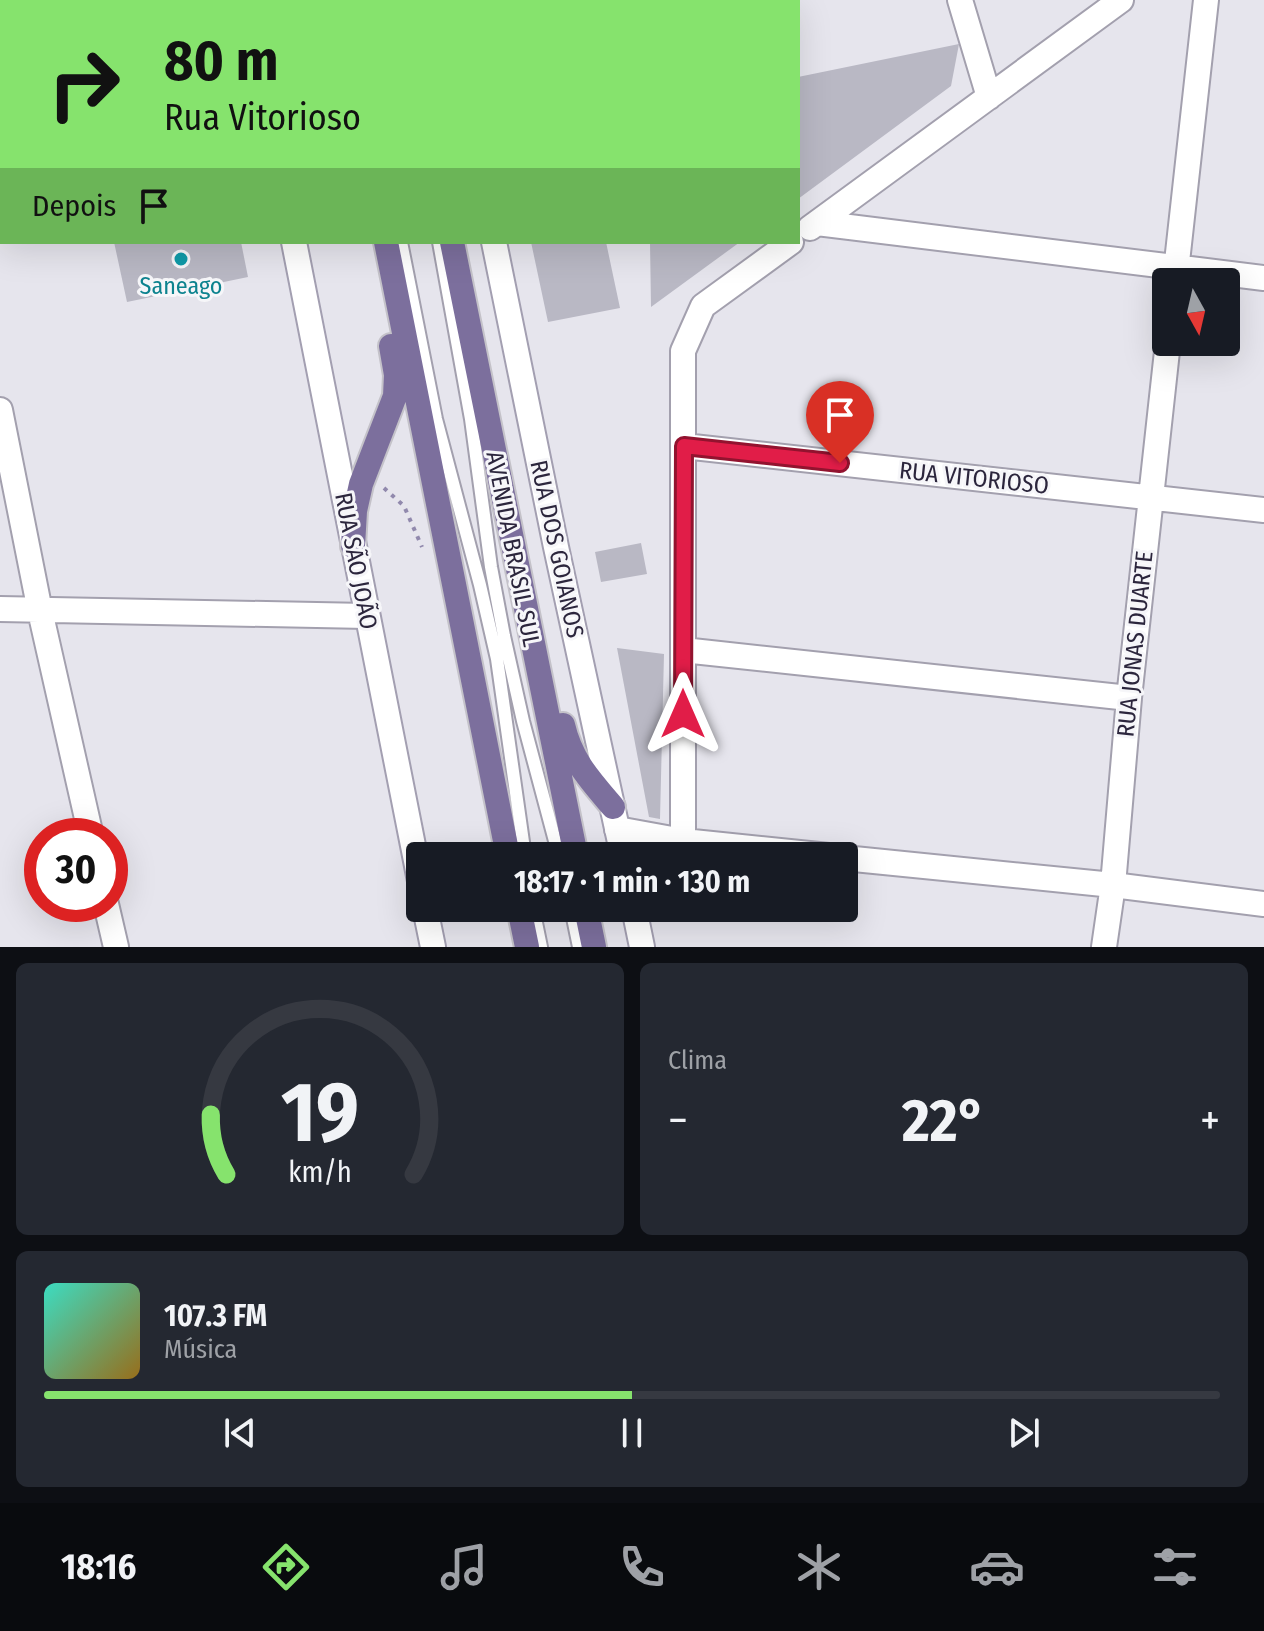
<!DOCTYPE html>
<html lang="pt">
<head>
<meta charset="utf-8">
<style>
	body { margin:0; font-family:"Fira Sans Condensed",sans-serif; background:#242831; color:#f1f3f6; height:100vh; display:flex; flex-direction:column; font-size:30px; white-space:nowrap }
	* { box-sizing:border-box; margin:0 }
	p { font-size:26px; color:#9ea1a6 }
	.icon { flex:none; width:44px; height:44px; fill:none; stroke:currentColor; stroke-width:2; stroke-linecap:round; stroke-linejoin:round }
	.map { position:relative; height:947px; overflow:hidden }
	.details { display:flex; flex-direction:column; gap:16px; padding:16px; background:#0d0f14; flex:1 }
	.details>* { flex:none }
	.banner { position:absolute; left:0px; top:0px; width:800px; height:244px; box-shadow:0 8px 32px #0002; background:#86e36d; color:#111; overflow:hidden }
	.needle { width:52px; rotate:172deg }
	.fabs { position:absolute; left:1152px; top:268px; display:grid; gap:16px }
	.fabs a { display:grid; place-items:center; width:88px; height:88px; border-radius:8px; background:#171b24; box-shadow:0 8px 32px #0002; font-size:40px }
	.speed { position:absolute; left:24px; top:818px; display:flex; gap:16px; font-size:40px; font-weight:700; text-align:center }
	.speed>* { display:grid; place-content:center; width:104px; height:104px; border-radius:50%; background:#171b24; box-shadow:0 8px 32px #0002; line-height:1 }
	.speed .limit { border:12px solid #d22; background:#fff; color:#111 }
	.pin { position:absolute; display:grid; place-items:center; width:68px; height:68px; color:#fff; margin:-82px -34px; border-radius:50% 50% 50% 0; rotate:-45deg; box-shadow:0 0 8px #0007 }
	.pin .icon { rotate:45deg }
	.me { position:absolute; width:88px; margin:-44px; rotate:0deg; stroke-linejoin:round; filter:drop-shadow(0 0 6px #0008) }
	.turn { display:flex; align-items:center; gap:28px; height:168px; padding:0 32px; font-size:36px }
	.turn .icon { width:104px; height:104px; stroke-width:2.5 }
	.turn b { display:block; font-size:56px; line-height:68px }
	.then { display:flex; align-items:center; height:76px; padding:0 32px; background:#0003; gap:16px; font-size:30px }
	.big { font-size:60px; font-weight:700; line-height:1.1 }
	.details .widget { flex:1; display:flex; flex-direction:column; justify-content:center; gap:12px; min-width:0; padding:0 28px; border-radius:12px; background:#242831 }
	.details .dial { align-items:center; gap:0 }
	.dial svg { height:208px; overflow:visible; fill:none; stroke:#363941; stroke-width:7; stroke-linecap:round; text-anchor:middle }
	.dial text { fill:#f1f3f6; stroke:none }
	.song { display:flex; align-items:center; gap:24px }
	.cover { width:96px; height:96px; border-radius:12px; background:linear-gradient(135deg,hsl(170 70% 55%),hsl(40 70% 35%)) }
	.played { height:8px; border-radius:4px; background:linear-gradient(90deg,#86e36d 50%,#363941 50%) }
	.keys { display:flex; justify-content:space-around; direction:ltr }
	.heat { display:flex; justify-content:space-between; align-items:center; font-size:44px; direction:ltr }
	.details .tiles { flex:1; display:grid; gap:16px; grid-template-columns:1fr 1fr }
	.widget:last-child { grid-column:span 2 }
	.trip { position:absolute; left:406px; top:842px; width:452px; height:80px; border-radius:8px; background:#171b24; box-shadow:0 8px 32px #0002; font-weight:700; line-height:80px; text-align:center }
	.dock { display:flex; height:128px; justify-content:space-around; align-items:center; background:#090b0e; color:#9ea1a6 }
	.dock .icon { width:56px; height:56px }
	.dock .selected { color:#86e36d }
	.dock b { font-size:36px; color:#f1f3f6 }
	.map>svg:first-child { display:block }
	.building { fill:#b9b8c4 }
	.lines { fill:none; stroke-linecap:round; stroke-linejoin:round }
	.lane-casing { stroke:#a3a0ae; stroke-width:16 }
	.street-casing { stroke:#a3a0ae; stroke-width:28 }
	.secondary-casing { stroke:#a39fb1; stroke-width:28 }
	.primary-casing { stroke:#c4c2c9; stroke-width:28 }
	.path { stroke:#9189ad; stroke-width:4; stroke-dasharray:4 6; stroke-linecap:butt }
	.lane { stroke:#fff; stroke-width:12 }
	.street { stroke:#fff; stroke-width:24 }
	.secondary { stroke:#fff; stroke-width:24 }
	.primary { stroke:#7c6f9d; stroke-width:24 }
	.route-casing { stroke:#92132f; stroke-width:20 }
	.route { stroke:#e11d48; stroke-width:14 }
	.culture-dot { fill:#0f9aa8; stroke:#f6f6f9; stroke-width:3 }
	.labels { text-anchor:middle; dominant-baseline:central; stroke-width:6; stroke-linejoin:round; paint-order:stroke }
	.culture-label { font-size:24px; fill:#0d838f; stroke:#f6f6f9 }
	.street-label { font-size:24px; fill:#2c263d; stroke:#f6f6f9 }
</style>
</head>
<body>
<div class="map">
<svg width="1264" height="947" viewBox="0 0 1264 947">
	<rect width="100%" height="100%" fill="#e6e5ed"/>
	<path class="building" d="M959,44L951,86L798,199V77Z
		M114,242H241L248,277L127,302Z
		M531,242H606L620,308L548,322Z
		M650,242H740L651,307Z
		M641,543L647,574L601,582L595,552Z
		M617,648L664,654L660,819L649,817Z"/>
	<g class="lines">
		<defs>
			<path id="lane" d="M353,0V2
				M390,0V2
				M401,242L436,419L480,585L497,659L525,856
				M439,242L471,419L491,567L504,636L523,721L559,856
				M533,908L541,947
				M571,908L579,947"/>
			<path id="street" d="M960,0L989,97
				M817,223L1264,278
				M810,228L1121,0
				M1175,280L1206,0
				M0,410L40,611L91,836
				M684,446L1264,510
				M0,609L367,616
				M683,650L1129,698
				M617,829L683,841L829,856
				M683,841V351L703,306L791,242
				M844,858L1113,885L1264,904
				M106,904L116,947
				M1104,947L1113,885L1129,698L1168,342"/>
			<path id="secondary" d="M246,0L247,2
				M445,0L446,2
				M294,242L420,881
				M494,242L556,547L623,856
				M425,908L433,947
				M634,908L642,947"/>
			<path id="primary" d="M338,0V2
				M404,0V2
				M386,242L508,856
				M452,242L576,856
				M353,546L355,511L361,484L395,396L396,375L391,346
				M563,725C571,760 590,780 613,807
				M519,908L527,947
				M586,908L594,947"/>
		</defs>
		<use href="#lane" class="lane-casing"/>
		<use href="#street" class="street-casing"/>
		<use href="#secondary" class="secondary-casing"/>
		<use href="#primary" class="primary-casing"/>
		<path class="path" d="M384,488L404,506L422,547"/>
		<use href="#lane" class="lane"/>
		<use href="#street" class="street"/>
		<use href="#secondary" class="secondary"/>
		<use href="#primary" class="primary"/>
	</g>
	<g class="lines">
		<defs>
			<path id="route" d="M683,714L684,446L840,463"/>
		</defs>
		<use href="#route" class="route-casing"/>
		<use href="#route" class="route"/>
	</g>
	<circle class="culture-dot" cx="181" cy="259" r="8"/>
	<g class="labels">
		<g class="culture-label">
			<text x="181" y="286">Saneago</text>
		</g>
		<g class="street-label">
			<text transform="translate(974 478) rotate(6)">RUA VITORIOSO</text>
			<text transform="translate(513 549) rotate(79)">AVENIDA BRASIL SUL</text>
			<text transform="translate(557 549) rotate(78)">RUA DOS GOIANOS</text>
			<text transform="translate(356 561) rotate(79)">RUA SÃO JOÃO</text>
			<text transform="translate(1135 644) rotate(-84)">RUA JONAS DUARTE</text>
		</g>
	</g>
</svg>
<div class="fabs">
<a><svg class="needle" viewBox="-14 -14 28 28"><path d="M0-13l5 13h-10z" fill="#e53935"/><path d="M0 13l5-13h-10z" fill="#9ea1a6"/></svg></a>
</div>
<div class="speed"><div class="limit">30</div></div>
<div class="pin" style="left:840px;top:463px;background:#d93025"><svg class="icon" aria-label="arrive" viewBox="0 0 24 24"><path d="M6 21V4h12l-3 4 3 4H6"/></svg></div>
<svg class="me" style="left:683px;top:714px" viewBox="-20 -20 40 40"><path d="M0-17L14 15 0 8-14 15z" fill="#e11d48" stroke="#fff" stroke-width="4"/></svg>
<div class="trip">18:17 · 1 min · 130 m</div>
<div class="banner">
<div class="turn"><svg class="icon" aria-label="right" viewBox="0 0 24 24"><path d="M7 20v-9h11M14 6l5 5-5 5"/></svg><div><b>80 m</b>Rua Vitorioso</div></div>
<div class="then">Depois<svg class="icon" aria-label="arrive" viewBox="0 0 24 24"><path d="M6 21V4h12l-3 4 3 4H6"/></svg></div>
</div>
</div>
<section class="details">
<div class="tiles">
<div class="widget dial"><svg viewBox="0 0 100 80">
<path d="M14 69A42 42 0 1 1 86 69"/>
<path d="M14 69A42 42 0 0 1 8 46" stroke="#86e36d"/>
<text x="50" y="56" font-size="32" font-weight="700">19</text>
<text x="50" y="72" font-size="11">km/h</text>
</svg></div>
<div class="widget"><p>Clima</p>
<div class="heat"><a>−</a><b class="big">22°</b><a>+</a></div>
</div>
<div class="widget">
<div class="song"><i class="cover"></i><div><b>107.3 FM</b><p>Música</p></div></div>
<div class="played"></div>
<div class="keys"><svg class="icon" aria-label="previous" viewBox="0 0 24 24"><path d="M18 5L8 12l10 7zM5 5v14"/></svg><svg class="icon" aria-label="pause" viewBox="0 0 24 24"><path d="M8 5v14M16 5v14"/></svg><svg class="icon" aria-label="next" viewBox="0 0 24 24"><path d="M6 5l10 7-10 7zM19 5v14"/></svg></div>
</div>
</div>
</section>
<nav class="dock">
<b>18:16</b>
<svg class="icon selected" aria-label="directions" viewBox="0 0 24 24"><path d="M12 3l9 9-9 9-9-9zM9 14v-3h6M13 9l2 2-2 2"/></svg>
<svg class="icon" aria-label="music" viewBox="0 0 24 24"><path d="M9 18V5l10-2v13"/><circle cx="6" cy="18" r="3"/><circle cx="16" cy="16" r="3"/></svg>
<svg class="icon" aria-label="phone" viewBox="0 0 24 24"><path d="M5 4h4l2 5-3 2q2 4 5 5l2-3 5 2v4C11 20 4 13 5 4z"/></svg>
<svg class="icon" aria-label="climate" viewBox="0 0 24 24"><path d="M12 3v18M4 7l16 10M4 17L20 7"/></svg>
<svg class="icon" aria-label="car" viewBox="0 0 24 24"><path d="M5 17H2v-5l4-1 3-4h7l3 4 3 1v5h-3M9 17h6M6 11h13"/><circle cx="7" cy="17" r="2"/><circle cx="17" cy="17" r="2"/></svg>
<svg class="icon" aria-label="filters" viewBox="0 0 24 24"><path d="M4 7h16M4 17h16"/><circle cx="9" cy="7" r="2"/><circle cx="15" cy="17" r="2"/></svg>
</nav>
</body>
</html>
